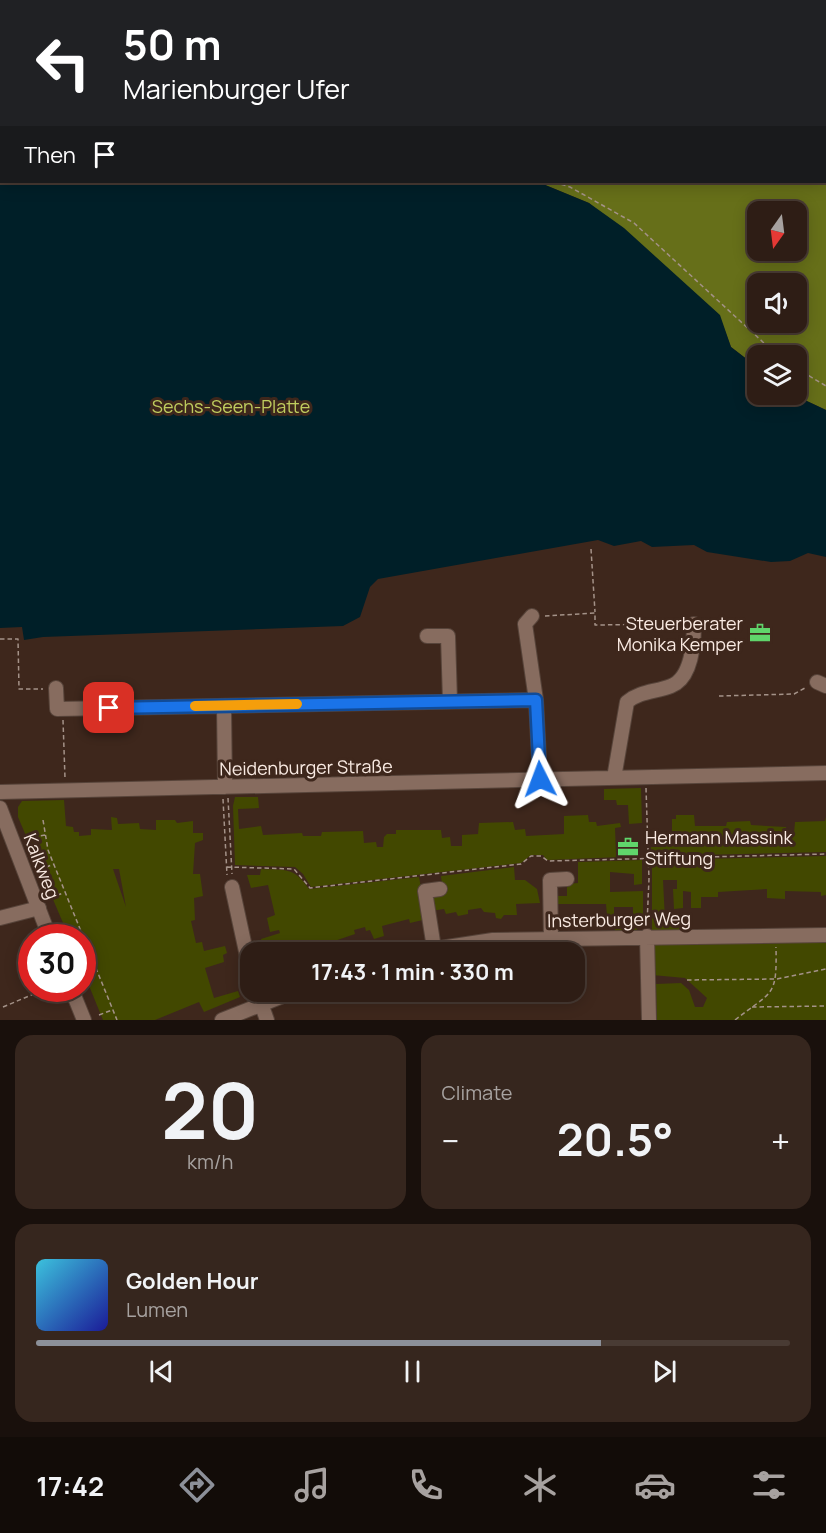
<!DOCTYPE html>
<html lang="en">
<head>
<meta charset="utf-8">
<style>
	body { margin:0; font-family:Manrope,sans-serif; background:#36261e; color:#f1f3f6; height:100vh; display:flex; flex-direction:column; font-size:22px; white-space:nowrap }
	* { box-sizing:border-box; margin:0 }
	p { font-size:20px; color:#a7a2a0 }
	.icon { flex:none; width:33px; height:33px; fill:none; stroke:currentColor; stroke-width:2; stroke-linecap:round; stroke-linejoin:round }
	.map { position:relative; height:1020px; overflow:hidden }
	.side { display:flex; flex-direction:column; gap:15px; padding:15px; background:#19100c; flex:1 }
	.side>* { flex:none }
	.hud { position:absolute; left:0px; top:0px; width:826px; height:183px; box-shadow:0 3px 15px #0003,0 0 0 2px #493b34; background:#202124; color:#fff; overflow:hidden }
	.needle { width:39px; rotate:194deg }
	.controls { position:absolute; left:747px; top:201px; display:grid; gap:12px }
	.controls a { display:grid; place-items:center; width:60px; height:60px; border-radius:12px; background:#2e1d15; box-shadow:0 3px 15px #0003,0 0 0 2px #493b34; font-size:30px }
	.speed { position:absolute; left:18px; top:924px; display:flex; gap:12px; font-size:30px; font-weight:700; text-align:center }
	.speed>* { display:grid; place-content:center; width:78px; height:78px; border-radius:50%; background:#2e1d15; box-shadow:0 3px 15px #0003,0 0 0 2px #493b34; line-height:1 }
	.speed .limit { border:9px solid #d22; background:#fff; color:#111 }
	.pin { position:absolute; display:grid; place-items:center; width:51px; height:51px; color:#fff; margin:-26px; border-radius:12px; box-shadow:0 3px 9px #0006 }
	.me { position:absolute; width:66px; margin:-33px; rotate:357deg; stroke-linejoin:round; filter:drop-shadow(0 0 4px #0008) }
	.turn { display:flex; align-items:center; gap:21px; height:126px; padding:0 24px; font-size:27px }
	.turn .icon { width:78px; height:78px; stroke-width:2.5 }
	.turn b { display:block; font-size:42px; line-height:51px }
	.then { display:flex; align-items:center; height:57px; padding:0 24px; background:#0003; gap:12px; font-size:22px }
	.big { font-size:45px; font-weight:700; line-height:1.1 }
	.side .tile { flex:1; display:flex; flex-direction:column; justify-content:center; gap:9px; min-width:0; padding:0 21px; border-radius:18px; background:#36261e }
	.side .dial { align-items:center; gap:0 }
	.dial b { font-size:78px; line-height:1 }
	.song { display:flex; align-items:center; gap:18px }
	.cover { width:72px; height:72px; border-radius:9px; background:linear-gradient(135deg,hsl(190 70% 55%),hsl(240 70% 35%)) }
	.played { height:6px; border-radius:3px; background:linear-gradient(90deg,#8c9099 75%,#493b34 75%) }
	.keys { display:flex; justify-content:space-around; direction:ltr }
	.heat { display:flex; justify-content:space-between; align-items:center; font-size:33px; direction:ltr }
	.side .tiles { flex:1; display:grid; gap:15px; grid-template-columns:1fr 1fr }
	.tile:last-child { grid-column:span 2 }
	.trip { position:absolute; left:240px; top:942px; width:345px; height:60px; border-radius:18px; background:#2e1d15; box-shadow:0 3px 15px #0003,0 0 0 2px #493b34; font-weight:700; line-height:60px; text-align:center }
	.tab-bar { display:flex; height:96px; justify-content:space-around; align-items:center; background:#120c08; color:#a7a2a0 }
	.tab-bar .icon { width:42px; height:42px }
	.tab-bar .selected { color:#8c9099 }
	.tab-bar b { font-size:27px; color:#f1f3f6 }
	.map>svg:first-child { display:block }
	.green { fill:#424800; fill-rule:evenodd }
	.forest { fill:#666f19; fill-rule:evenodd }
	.water { fill:#001f28 }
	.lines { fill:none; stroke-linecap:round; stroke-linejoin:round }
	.stream { stroke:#001f28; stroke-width:3 }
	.minor-casing { stroke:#57443a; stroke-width:16 }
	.path { stroke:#a49288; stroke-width:1.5; stroke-dasharray:4.5 3; stroke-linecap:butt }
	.minor { stroke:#876c5f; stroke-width:14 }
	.route-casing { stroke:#114b97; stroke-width:15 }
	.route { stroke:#1a73e8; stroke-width:10 }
	.slow { stroke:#f59e0b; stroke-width:10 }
	.labels { text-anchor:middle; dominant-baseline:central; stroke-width:6; stroke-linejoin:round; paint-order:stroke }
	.park-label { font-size:18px; fill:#bfcc5e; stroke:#3e271c }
	.poi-label { font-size:18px; fill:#f9eae2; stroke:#3e271c; text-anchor:end }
	.street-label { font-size:18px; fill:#f9eae2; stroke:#3e271c }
</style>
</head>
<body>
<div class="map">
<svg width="826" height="1020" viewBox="0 0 826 1020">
	<rect width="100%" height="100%" fill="#3e271c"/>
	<path class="green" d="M641,788L642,823L629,824L628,805H617L616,800H604V789Z
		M235,797H258L259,808L238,809L239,829L261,826L263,835L302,833L303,836H321L322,832L363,831L364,843L376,842L377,847H383L384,837L387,834H396V830H441L442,838L450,837L451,846H462V835L478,834L479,823L513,822L515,830L525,829L526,836L564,834V816L588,815L589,822H596L597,826L620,823L621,827L615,828L616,852L621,853V857L547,860L543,855H531L521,863L311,887L303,874L295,867L235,865L233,806Z
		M64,800L66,826L73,827L74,832H79V836L91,835V829L112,830L111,817L117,818L118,824L139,823L140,829L156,830V820H175L177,823L193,821V833H203V840L195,843L193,874H200L203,896L194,898L195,920L191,921L196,943L202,942L204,951L225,946L227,953L223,955L224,962L205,968L214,998L238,991L240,997L204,1012L199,1002L155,1020H103L83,971L82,938L69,937L18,817V807L22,801ZM113,869H119L126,907Z
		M676,815H694L695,826H726L727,822L750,821L751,825L786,827L787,834L794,833L795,822L825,821L826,817V852L651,856V847H666V836L672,835V819H676Z
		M826,856V895L821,896V892L785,891V899L767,898V889L718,892V897H701V908H691V892L683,891V908L674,909L673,889H677V880H663L665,920L684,917L683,932L652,931V860Z
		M642,860V884L634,885V874L610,872V892L643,891V921L636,931H615V925L633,924V907H614V916L607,915L606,904H553V896H567V884L578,883V862Z
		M514,867L515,880H525L537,889L540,903L516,904L517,915H504L501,919L496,918L495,913L484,912L481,908L468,910V914L458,916L456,912L446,914L444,909L431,911L429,895L443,893L441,876Z
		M261,869C286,870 294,867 309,889L419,877L427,919L410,923L409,919L382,926L384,936L374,939L370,930L366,931L365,927L354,930L355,934L317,947L318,952H307L306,950L295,952H251L250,949L262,946L261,939L280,933L279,930L270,932L267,918L275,915L268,885L251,888L247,875H260Z
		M826,941V1020H657L656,984L681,983L689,990L695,1007H703L707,998L685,978L652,975V948L658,943Z"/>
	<path class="forest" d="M285,0H378L374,2Z
		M429,0H826V410L794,395L796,394V356H758L757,367L731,347L719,315L589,203L538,182H825V2ZM758,212H796V250H758ZM758,284H796V322H758Z"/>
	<path class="water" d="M0,0L285,1L2,2V182H538L589,203L624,228L720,315L731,347L757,367L758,394L794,395L826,410V557L808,553L790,561L771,562L707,552L694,545L652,547L641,541L614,546L598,540L378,579L370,587L360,617L343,626L43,637L24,640L22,627L0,628Z"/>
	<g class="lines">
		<path class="stream" d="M630,0V2
			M825,128H826"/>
		<defs>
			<path id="minor" d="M532,616L525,624L536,700
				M427,636H448L450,701
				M817,682L826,686
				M56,688L57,709L536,700L540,779
				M224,706L225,787
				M614,778L627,702C640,691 656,692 671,686C692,678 694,642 694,624
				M0,792L826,773
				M0,808L50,938
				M232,887L250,970
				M0,918L39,908
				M647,936L649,1020
				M551,939L550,880L567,879
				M434,948L425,891L440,889
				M414,952L493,940L826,935
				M71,988L84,1020
				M257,992L267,1020
				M222,1020L293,992"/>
		</defs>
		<use href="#minor" class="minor-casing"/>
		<path class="path" d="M300,0V2
			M641,0V2
			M431,2L432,0
			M448,2V0
			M585,2L586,0
			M825,120H826
			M554,182L570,187L634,223L778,356
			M796,368L826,386
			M591,549L595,612
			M545,616L595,613V625L681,624
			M0,639H18L19,689H43
			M719,696L794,694L805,688
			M63,720L65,778
			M646,788L649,879L647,924
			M228,798L232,874
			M223,799L227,875
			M43,820L48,850L117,1020
			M26,838L45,835
			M227,867L294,869L310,888L521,864L531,856H541L548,861L826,854
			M39,870L54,864
			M50,898L63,893
			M82,967L92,963
			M687,980L777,979L826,969
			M3,1007L48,988
			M752,1007L826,1006
			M99,1015L112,1010
			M735,1020C773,990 777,998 776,947"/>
		<use href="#minor" class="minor"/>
	</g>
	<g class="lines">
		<defs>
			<path id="route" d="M109,708L536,700L540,779"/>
		</defs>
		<use href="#route" class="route-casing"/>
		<use href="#route" class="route"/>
		<path class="slow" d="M195,706L297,704"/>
	</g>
	<defs>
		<symbol id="office-bare" viewBox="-9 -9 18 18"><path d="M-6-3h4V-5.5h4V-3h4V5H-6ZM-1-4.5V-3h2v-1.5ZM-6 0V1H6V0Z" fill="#60d56b" stroke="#3e271c" stroke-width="2.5" paint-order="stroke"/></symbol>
	</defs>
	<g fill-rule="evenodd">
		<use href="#office-bare" x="745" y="618" width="30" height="30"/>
		<use href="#office-bare" x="613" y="832" width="30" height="30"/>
	</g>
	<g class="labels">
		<g class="park-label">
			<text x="231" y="406">Sechs-Seen-Platte</text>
		</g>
		<g class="poi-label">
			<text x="743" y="623">Steuerberater<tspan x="743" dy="21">Monika Kemper</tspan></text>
			<text x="645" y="837" text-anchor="start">Hermann Massink<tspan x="645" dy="21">Stiftung</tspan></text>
		</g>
		<g class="street-label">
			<text transform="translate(306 767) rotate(-1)">Neidenburger Straße</text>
			<text transform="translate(42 866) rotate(69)">Kalkweg</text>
			<text transform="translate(619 919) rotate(-1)">Insterburger Weg</text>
		</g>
	</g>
</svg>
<div class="controls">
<a><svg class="needle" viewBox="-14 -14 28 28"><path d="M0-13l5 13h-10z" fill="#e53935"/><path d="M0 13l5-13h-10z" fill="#a7a2a0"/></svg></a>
<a><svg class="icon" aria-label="sound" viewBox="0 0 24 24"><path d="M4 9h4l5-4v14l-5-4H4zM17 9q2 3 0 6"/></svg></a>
<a><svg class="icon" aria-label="layers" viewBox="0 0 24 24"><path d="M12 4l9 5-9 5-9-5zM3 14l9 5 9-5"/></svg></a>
</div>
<div class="speed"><div class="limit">30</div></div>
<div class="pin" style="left:109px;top:708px;background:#d93025"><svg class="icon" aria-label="arrive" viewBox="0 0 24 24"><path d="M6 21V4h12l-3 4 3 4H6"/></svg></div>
<svg class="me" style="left:540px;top:779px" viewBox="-20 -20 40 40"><path d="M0-17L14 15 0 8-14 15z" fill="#1a73e8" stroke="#fff" stroke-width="4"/></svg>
<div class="trip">17:43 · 1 min · 330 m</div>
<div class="hud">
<div class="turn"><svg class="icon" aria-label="left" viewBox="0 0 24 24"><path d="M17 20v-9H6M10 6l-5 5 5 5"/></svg><div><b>50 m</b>Marienburger Ufer</div></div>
<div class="then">Then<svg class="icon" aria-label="arrive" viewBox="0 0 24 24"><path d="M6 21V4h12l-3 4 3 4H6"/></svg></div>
</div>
</div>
<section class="side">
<div class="tiles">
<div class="tile dial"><b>20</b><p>km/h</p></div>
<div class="tile"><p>Climate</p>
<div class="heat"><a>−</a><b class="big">20.5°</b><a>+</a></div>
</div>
<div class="tile">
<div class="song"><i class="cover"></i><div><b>Golden Hour</b><p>Lumen</p></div></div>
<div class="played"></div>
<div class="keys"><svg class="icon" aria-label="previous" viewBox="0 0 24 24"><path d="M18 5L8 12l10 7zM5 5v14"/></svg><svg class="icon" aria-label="pause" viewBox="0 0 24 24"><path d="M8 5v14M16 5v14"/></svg><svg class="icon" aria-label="next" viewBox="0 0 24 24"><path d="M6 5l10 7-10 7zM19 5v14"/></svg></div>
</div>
</div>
</section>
<nav class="tab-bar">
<b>17:42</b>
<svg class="icon selected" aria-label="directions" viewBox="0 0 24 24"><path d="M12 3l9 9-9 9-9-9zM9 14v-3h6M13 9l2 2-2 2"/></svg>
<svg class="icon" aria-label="music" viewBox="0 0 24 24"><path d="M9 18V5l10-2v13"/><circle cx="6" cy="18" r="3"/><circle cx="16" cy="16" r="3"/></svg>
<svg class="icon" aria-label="phone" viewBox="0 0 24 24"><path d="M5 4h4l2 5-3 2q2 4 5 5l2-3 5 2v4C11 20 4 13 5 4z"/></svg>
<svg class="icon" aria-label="climate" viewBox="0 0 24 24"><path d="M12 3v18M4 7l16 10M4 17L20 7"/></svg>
<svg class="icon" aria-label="car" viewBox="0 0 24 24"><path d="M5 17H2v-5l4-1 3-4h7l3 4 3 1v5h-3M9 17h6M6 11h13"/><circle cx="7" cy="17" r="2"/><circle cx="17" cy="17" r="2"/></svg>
<svg class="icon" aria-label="filters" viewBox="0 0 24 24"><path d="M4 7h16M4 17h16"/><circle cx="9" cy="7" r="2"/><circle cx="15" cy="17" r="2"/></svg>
</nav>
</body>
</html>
